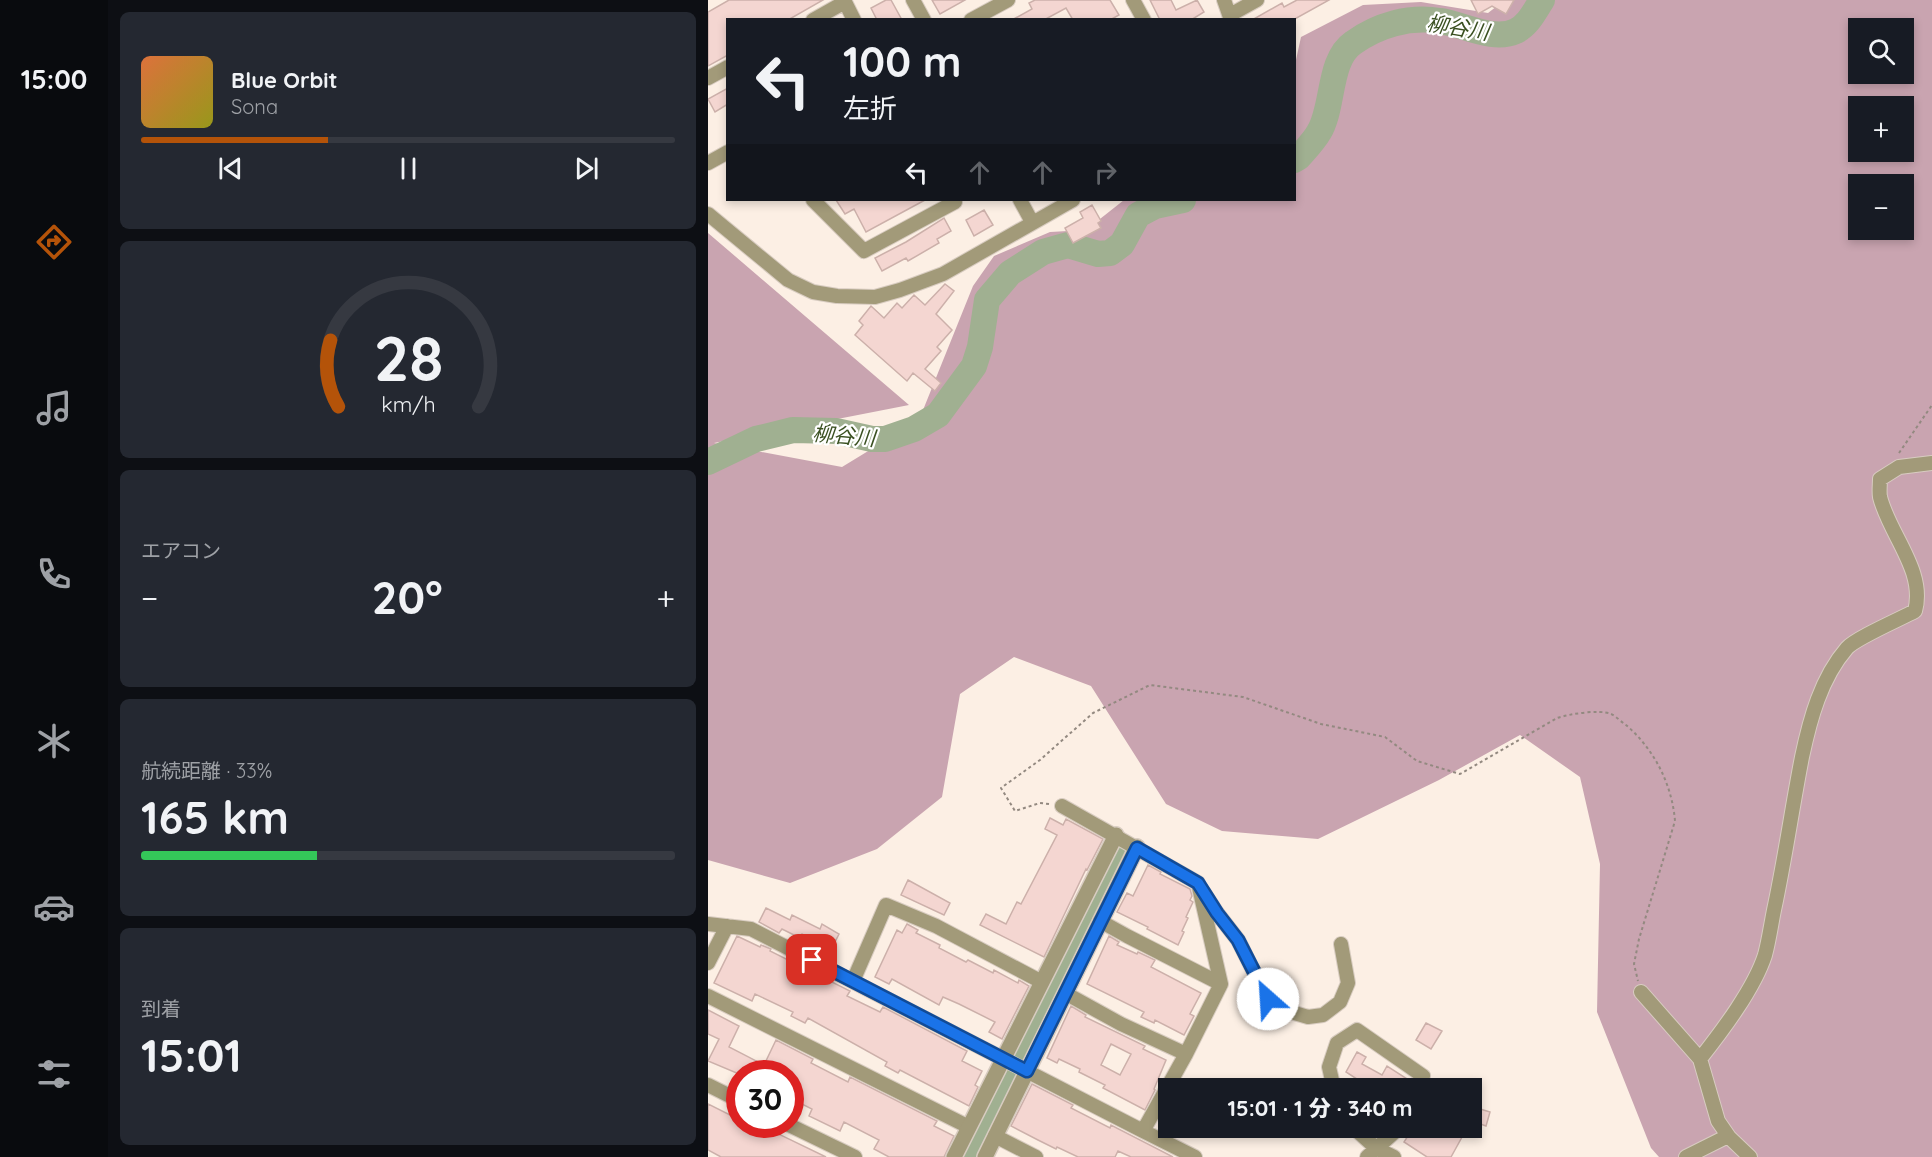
<!DOCTYPE html>
<html lang="ja">
<head>
<meta charset="utf-8">
<style>
	body { margin:0; font-family:Quicksand,"Noto Sans JP",sans-serif; background:#242831; color:#f1f3f6; height:100vh; display:flex; flex-direction:column; font-size:22px; white-space:nowrap }
	* { box-sizing:border-box; margin:0 }
	p { font-size:20px; color:#9ea1a6 }
	.icon { flex:none; width:33px; height:33px; fill:none; stroke:currentColor; stroke-width:2; stroke-linecap:round; stroke-linejoin:round }
	.map { position:relative; flex:1; overflow:hidden }
	.drawer { display:flex; flex-direction:column; gap:12px; padding:12px; background:#0d0f14; width:600px }
	.drawer>* { flex:none }
	.top-card { position:absolute; left:18px; top:18px; width:570px; height:183px; border-radius:0px; box-shadow:0 3px 9px #0003; background:#171b24; color:#f1f3f6; overflow:hidden }
	.controls { position:absolute; left:1140px; top:18px; display:grid; gap:12px }
	.controls a { display:grid; place-items:center; width:66px; height:66px; border-radius:0px; background:#171b24; box-shadow:0 3px 9px #0003; font-size:30px }
	.speed { position:absolute; left:18px; top:1060px; display:flex; gap:12px; font-size:30px; font-weight:700; text-align:center }
	.speed>* { display:grid; place-content:center; width:78px; height:78px; border-radius:50%; background:#171b24; box-shadow:0 3px 9px #0003; line-height:1 }
	.speed .limit { border:9px solid #d22; background:#fff; color:#111 }
	.pin { position:absolute; display:grid; place-items:center; width:51px; height:51px; color:#fff; margin:-26px; border-radius:12px; box-shadow:0 3px 9px #0006 }
	.me { position:absolute; width:66px; margin:-33px; rotate:334deg; stroke-linejoin:round; filter:drop-shadow(0 0 4px #0008) }
	.turn { display:flex; align-items:center; gap:21px; height:126px; padding:0 18px; font-size:27px }
	.turn .icon { width:78px; height:78px; stroke-width:2.5 }
	.turn b { display:block; font-size:42px; line-height:51px }
	.lanes { display:flex; align-items:center; height:57px; padding:0 18px; background:#0003; justify-content:center; gap:30px; direction:ltr }
	.lanes .off { opacity:.35 }
	.big { font-size:45px; font-weight:800; line-height:1.1 }
	.drawer .tile { flex:1; display:flex; flex-direction:column; justify-content:center; gap:9px; min-width:0; padding:0 21px; border-radius:9px; background:#242831 }
	.drawer .dial { align-items:center; gap:0 }
	.dial svg { height:156px; overflow:visible; fill:none; stroke:#363941; stroke-width:7; stroke-linecap:round; text-anchor:middle }
	.dial text { fill:#f1f3f6; stroke:none }
	.song { display:flex; align-items:center; gap:18px }
	.cover { width:72px; height:72px; border-radius:9px; background:linear-gradient(135deg,hsl(20 70% 55%),hsl(60 70% 35%)) }
	.played { height:6px; border-radius:3px; background:linear-gradient(90deg,#b45309 35%,#363941 35%) }
	.keys { display:flex; justify-content:space-around; direction:ltr }
	.heat { display:flex; justify-content:space-between; align-items:center; font-size:33px; direction:ltr }
	.charge { height:9px; border-radius:4px; background:linear-gradient(90deg,#34c759 33%,#363941 0) }
	.trip { position:absolute; left:450px; top:1078px; width:324px; height:60px; border-radius:0px; background:#171b24; box-shadow:0 3px 9px #0003; font-weight:800; line-height:60px; text-align:center }
	main { display:flex; flex:1; min-height:0 }
	.dock { display:flex; flex-direction:column; width:108px; justify-content:space-around; align-items:center; background:#090b0e; color:#9ea1a6 }
	.dock .icon { width:42px; height:42px }
	.dock .selected { color:#b45309 }
	.dock b { font-size:27px; color:#f1f3f6 }
	.map>svg:first-child { display:block }
	.forest { fill:#c9a4b0; fill-rule:evenodd }
	.lines { fill:none; stroke-linecap:round; stroke-linejoin:round }
	.river { stroke:#a0b091; stroke-width:26 }
	.building { fill:#f4d6d1; stroke:#ccb0aa; stroke-width:1.5; fill-rule:evenodd }
	.minor-casing { stroke:#d8ccc1; stroke-width:16 }
	.tertiary-casing { stroke:#d8ccc1; stroke-width:18 }
	.path { stroke:#938980; stroke-width:2; stroke-dasharray:3 3; stroke-linecap:butt }
	.minor { stroke:#a29a79; stroke-width:14 }
	.tertiary { stroke:#a29a79; stroke-width:15 }
	.route-casing { stroke:#114b97; stroke-width:15 }
	.route { stroke:#1a73e8; stroke-width:10 }
	.labels { text-anchor:middle; dominant-baseline:central; stroke-width:4.5; stroke-linejoin:round; paint-order:stroke }
	.water-label { font-size:21px; font-style:italic; fill:#3a5021; stroke:#fff }
</style>
</head>
<body>
<main>
<nav class="dock">
<b>15:00</b>
<svg class="icon selected" aria-label="directions" viewBox="0 0 24 24"><path d="M12 3l9 9-9 9-9-9zM9 14v-3h6M13 9l2 2-2 2"/></svg>
<svg class="icon" aria-label="music" viewBox="0 0 24 24"><path d="M9 18V5l10-2v13"/><circle cx="6" cy="18" r="3"/><circle cx="16" cy="16" r="3"/></svg>
<svg class="icon" aria-label="phone" viewBox="0 0 24 24"><path d="M5 4h4l2 5-3 2q2 4 5 5l2-3 5 2v4C11 20 4 13 5 4z"/></svg>
<svg class="icon" aria-label="climate" viewBox="0 0 24 24"><path d="M12 3v18M4 7l16 10M4 17L20 7"/></svg>
<svg class="icon" aria-label="car" viewBox="0 0 24 24"><path d="M5 17H2v-5l4-1 3-4h7l3 4 3 1v5h-3M9 17h6M6 11h13"/><circle cx="7" cy="17" r="2"/><circle cx="17" cy="17" r="2"/></svg>
<svg class="icon" aria-label="filters" viewBox="0 0 24 24"><path d="M4 7h16M4 17h16"/><circle cx="9" cy="7" r="2"/><circle cx="15" cy="17" r="2"/></svg>
</nav>
<section class="drawer">
<div class="tile">
<div class="song"><i class="cover"></i><div><b>Blue Orbit</b><p>Sona</p></div></div>
<div class="played"></div>
<div class="keys"><svg class="icon" aria-label="previous" viewBox="0 0 24 24"><path d="M18 5L8 12l10 7zM5 5v14"/></svg><svg class="icon" aria-label="pause" viewBox="0 0 24 24"><path d="M8 5v14M16 5v14"/></svg><svg class="icon" aria-label="next" viewBox="0 0 24 24"><path d="M6 5l10 7-10 7zM19 5v14"/></svg></div>
</div>
<div class="tile dial"><svg viewBox="0 0 100 80">
<path d="M14 69A42 42 0 1 1 86 69"/>
<path d="M14 69A42 42 0 0 1 10 35" stroke="#b45309"/>
<text x="50" y="56" font-size="32" font-weight="700">28</text>
<text x="50" y="72" font-size="11">km/h</text>
</svg></div>
<div class="tile"><p>エアコン</p>
<div class="heat"><a>−</a><b class="big">20°</b><a>+</a></div>
</div>
<div class="tile"><p>航続距離 · 33%</p><b class="big">165 km</b><div class="charge"></div></div>
<div class="tile"><p>到着</p><b class="big">15:01</b></div>
</section>
<div class="map">
<svg width="1224" height="1157" viewBox="0 0 1224 1157">
	<rect width="100%" height="100%" fill="#fcefe4"/>
	<path class="forest" d="M797,0H1224V1157H951L943,1148L889,1012L892,864L872,777L812,735L731,780L610,839L514,831L458,804L383,686L306,657L252,694L234,797L169,849L82,883L0,860V233L201,405L6,443L134,467L211,420L265,286L286,256L342,232L378,230L416,200H586V69L593,37L655,5L713,2L780,13ZM1150,28H1196V74H1150ZM1150,106H1196V152H1150ZM1150,184H1196V230H1150Z"/>
	<g class="lines">
		<path class="river" d="M586,160L591,157C598,149 606,141 611,132C626,108 620,60 645,43C670,25 701,16 732,21C755,24 785,42 808,31C821,24 826,12 834,0
			M0,462L48,439L85,430L128,431L164,439H177L206,429L230,415L266,366L272,347L279,300L302,273L335,252L360,245L390,254L402,253L414,244L430,215L447,206L475,200
			M262,1157L415,854"/>
	</g>
	<path class="building" d="M21,0H115L80,20H20V55L0,66V12Z
		M178,0H183L194,20H169L163,8Z
		M224,0H257L232,14Z
		M327,0H402L411,15L402,20H365L358,8L336,20H304L324,9L321,3Z
		M442,0H463L468,10L489,0L496,12L483,20H452Z
		M589,0H621L585,20H544L574,3L576,7Z
		M763,0H806L798,14L784,6L770,14Z
		M20,88V104L7,112L0,99Z
		M128,200H217L158,232L146,209L137,214Z
		M384,205L393,221L390,223L393,228L365,243L357,228L375,218L372,212Z
		M276,210L285,225L266,236L258,220Z
		M236,218L243,231L229,239L231,243L200,261L198,258L174,271L167,258L198,242Z
		M237,284L246,291L228,314L244,330L229,347L233,351L217,369L233,383L227,391L205,373L199,381L147,335L155,325L151,321L163,306L176,318L189,303L194,308L206,295L217,305Z
		M342,818L355,825L358,819L395,839L379,870L378,869L336,957L272,925L278,914L298,924L309,902L313,904L349,835L337,829Z
		M440,865L453,872L452,874L482,889L484,896L482,900L485,902L478,917L480,918L474,931L476,932L470,945L439,929L440,927L409,912L419,893L425,896Z
		M200,880L242,903L236,915L193,895Z
		M58,908L82,920L84,915L112,929L114,924L131,934L123,950L94,934L92,938L74,929L71,933L51,922Z
		M199,924L210,930L208,933L232,945L231,948L258,962L260,960L285,973L286,970L310,983L311,980L321,986L294,1039L281,1032L287,1022L251,1004L235,997L231,1005L184,979L181,984L167,977L189,930L194,933Z
		M29,936L52,947L53,945L63,949L62,951L142,991L139,996L172,1012L175,1007L259,1051L254,1061L274,1071L267,1085L270,1087L261,1106L192,1070L190,1073L177,1066L179,1062L100,1018L97,1023L83,1016L85,1012L47,994L44,1001L6,983Z
		M401,936L411,942L409,945L429,954L430,952L447,960L443,967L493,993L482,1014L486,1016L476,1035L447,1020L446,1023L433,1017L436,1012L379,984Z
		M363,1006L378,1015L377,1017L437,1046L435,1049L458,1060L446,1089L447,1090L437,1110L395,1088L397,1085L371,1072L372,1069L351,1059L349,1063L339,1058ZM403,1044L423,1054L412,1075L393,1065Z
		M0,1010L31,1026L21,1047L56,1065L68,1040L105,1059L103,1063L140,1082L142,1077L229,1121L226,1126L246,1136L236,1157H181L166,1149L171,1140L136,1122L132,1131L101,1116L104,1109L82,1098V1074H31L0,1061L11,1039L0,1034Z
		M718,1023L734,1031L723,1049L708,1040Z
		M649,1052L658,1057L654,1064L674,1075L679,1066L704,1082L702,1089H647L652,1081L638,1072Z
		M324,1084L365,1105L363,1108L402,1128L403,1125L465,1157H423L410,1151L407,1157H370L349,1147L348,1149L330,1140L303,1126Z
		M0,1104L32,1120V1125H52L118,1157H13L0,1150Z
		M769,1108L782,1112L778,1126L764,1121V1109Z
		M705,1128H759L743,1157H719L696,1142Z"/>
	<g class="lines">
		<defs>
			<path id="minor" d="M136,0L146,20
				M205,0L216,20
				M425,0L436,20
				M516,0L523,20
				M522,15L549,0
				M105,20L137,2
				M263,20L300,0
				M0,78L20,67
				M0,163L20,152
				M105,200L156,251L247,202L245,200
				M312,200L324,222
				M0,214L80,280L105,292L129,296L167,297L192,290L235,274L365,200
				M354,806L490,883L513,984L478,1054L435,1131L487,1157
				M496,893L509,913L530,940L560,1000L583,1012L600,1017L615,1015L632,1002L640,983L633,944
				M392,921L419,936L513,984
				M0,924L43,929L435,1131
				M0,963L19,926
				M145,981L178,905L228,926L334,982
				M933,992L992,1059L1010,1121L1021,1137L1042,1157
				M357,993L413,1024L478,1054
				M0,996L261,1127
				M992,1059C1014,1031 1046,989 1057,955C1061,940 1063,925 1066,910C1077,859 1084,808 1094,757C1102,719 1113,678 1139,648C1148,638 1192,619 1207,611C1218,571 1181,534 1172,497C1171,492 1172,484 1172,479L1191,467L1224,463
				M0,1085L32,1101
				M626,1089L621,1067L629,1043L649,1030L715,1076L711,1089
				M81,1125L147,1157
				M646,1128L668,1148L686,1157
				M287,1136L328,1157
				M659,1157L691,1128
				M978,1157L1020,1136"/>
			<path id="tertiary" d="M246,1157L408,835
				M277,1157L429,847"/>
		</defs>
		<use href="#minor" class="minor-casing"/>
		<use href="#tertiary" class="tertiary-casing"/>
		<path class="path" d="M1191,453L1224,405
			M341,804L332,803L307,811L293,788L332,760L385,713L442,685L535,697L613,724L677,737L709,761L752,774L849,718C861,714 892,709 903,714C908,716 913,722 918,725C946,749 964,784 967,821L931,939L926,964L930,981"/>
		<use href="#minor" class="minor"/>
		<use href="#tertiary" class="tertiary"/>
	</g>
	<g class="lines">
		<defs>
			<path id="route" d="M104,960L319,1071L429,848L490,883L509,913L530,940L560,999"/>
		</defs>
		<use href="#route" class="route-casing"/>
		<use href="#route" class="route"/>
	</g>
	<g class="labels">
		<g class="water-label">
			<text transform="translate(750 27) rotate(9)">柳谷川</text>
			<text transform="translate(136 435) rotate(5)">柳谷川</text>
		</g>
	</g>
</svg>
<div class="controls">
<a><svg class="icon" aria-label="search" viewBox="0 0 24 24"><circle cx="10" cy="10" r="6"/><path d="M15 15l6 6"/></svg></a>
<a>+</a>
<a>−</a>
</div>
<div class="speed"><div class="limit">30</div></div>
<div class="pin" style="left:104px;top:960px;background:#d93025"><svg class="icon" aria-label="arrive" viewBox="0 0 24 24"><path d="M6 21V4h12l-3 4 3 4H6"/></svg></div>
<svg class="me" style="left:560px;top:999px" viewBox="-20 -20 40 40"><circle r="19" fill="#fff"/><path d="M0-13L10 11 0 6-10 11z" fill="#1a73e8"/></svg>
<div class="trip">15:01 · 1 分 · 340 m</div>
<div class="top-card">
<div class="turn"><svg class="icon" aria-label="left" viewBox="0 0 24 24"><path d="M17 20v-9H6M10 6l-5 5 5 5"/></svg><div><b>100 m</b>左折</div></div>
<div class="lanes"><svg class="icon" aria-label="left" viewBox="0 0 24 24"><path d="M17 20v-9H6M10 6l-5 5 5 5"/></svg><svg class="icon off" aria-label="ahead" viewBox="0 0 24 24"><path d="M12 20V5M6 11l6-6 6 6"/></svg><svg class="icon off" aria-label="ahead" viewBox="0 0 24 24"><path d="M12 20V5M6 11l6-6 6 6"/></svg><svg class="icon off" aria-label="right" viewBox="0 0 24 24"><path d="M7 20v-9h11M14 6l5 5-5 5"/></svg></div>
</div>
</div>
</main>
</body>
</html>
